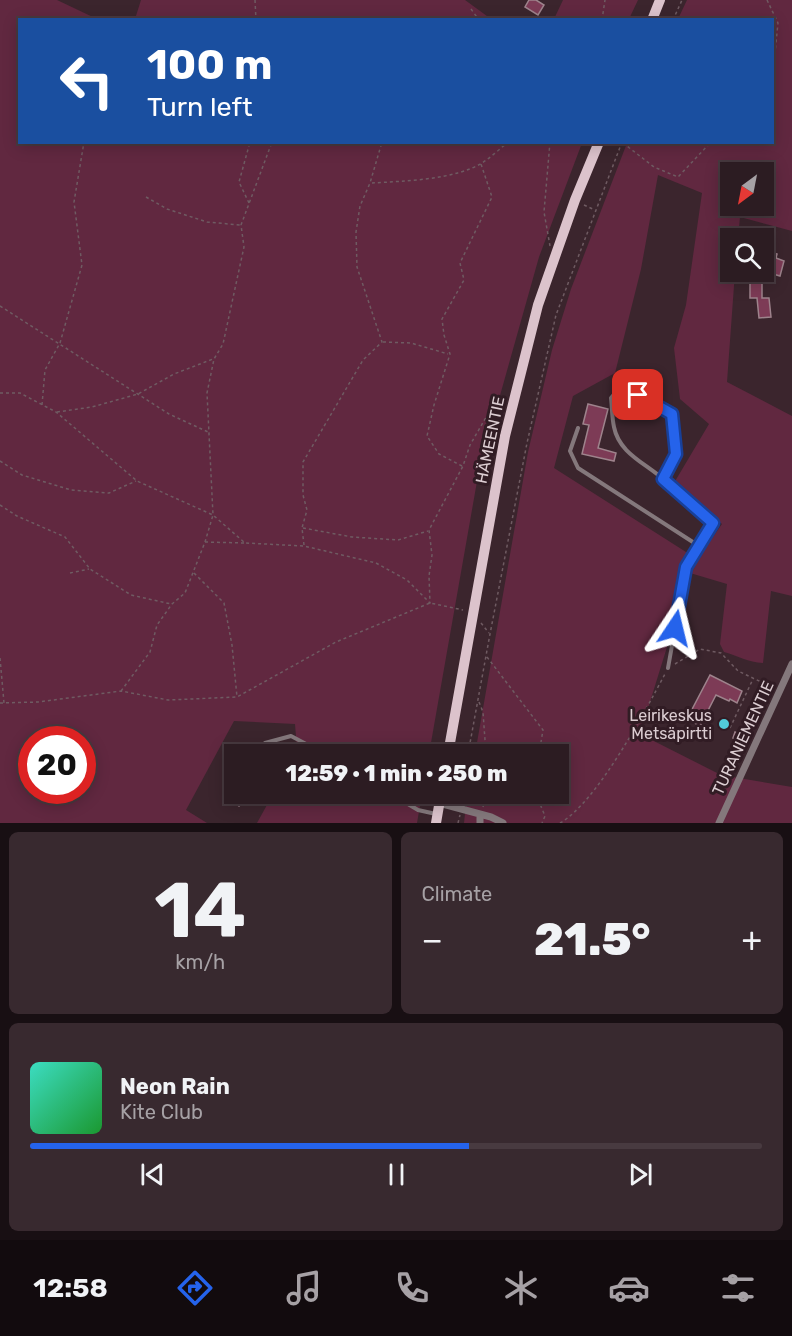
<!DOCTYPE html>
<html lang="en">
<head>
<meta charset="utf-8">
<style>
	body { margin:0; font-family:Rubik,sans-serif; background:#38292f; color:#f1f3f6; height:100vh; display:flex; flex-direction:column; font-size:22px; white-space:nowrap }
	* { box-sizing:border-box; margin:0 }
	p { font-size:20px; color:#a6a1a5 }
	.icon { flex:none; width:33px; height:33px; fill:none; stroke:currentColor; stroke-width:2; stroke-linecap:round; stroke-linejoin:round }
	.map { position:relative; height:823px; overflow:hidden }
	.sheet { display:flex; flex-direction:column; gap:9px; padding:9px; background:#180f13; flex:1 }
	.sheet>* { flex:none }
	.hud { position:absolute; left:18px; top:18px; width:756px; height:126px; border-radius:0px; box-shadow:0 3px 15px #0003,0 0 0 2px #483a40; background:#1a4fa0; color:#fff; overflow:hidden }
	.needle { width:39px; rotate:212deg }
	.controls { position:absolute; left:720px; top:162px; display:grid; gap:12px }
	.controls a { display:grid; place-items:center; width:54px; height:54px; border-radius:0px; background:#2c1c22; box-shadow:0 3px 15px #0003,0 0 0 2px #483a40; font-size:30px }
	.speed { position:absolute; left:18px; top:726px; display:flex; gap:12px; font-size:30px; font-weight:700; text-align:center }
	.speed>* { display:grid; place-content:center; width:78px; height:78px; border-radius:50%; background:#2c1c22; box-shadow:0 3px 15px #0003,0 0 0 2px #483a40; line-height:1 }
	.speed .limit { border:9px solid #d22; background:#fff; color:#111 }
	.pin { position:absolute; display:grid; place-items:center; width:51px; height:51px; color:#fff; margin:-26px; border-radius:12px; box-shadow:0 3px 9px #0006 }
	.me { position:absolute; width:66px; margin:-33px; rotate:10deg; stroke-linejoin:round; filter:drop-shadow(0 0 4px #0008) }
	.turn { display:flex; align-items:center; gap:21px; height:126px; padding:0 30px; font-size:27px }
	.turn .icon { width:78px; height:78px; stroke-width:2.5 }
	.turn b { display:block; font-size:42px; line-height:51px }
	.big { font-size:45px; font-weight:800; line-height:1.1 }
	.sheet .widget { flex:1; display:flex; flex-direction:column; justify-content:center; gap:9px; min-width:0; padding:0 21px; border-radius:9px; background:#38292f }
	.sheet .dial { align-items:center; gap:0 }
	.dial b { font-size:78px; line-height:1 }
	.song { display:flex; align-items:center; gap:18px }
	.cover { width:72px; height:72px; border-radius:9px; background:linear-gradient(135deg,hsl(170 70% 55%),hsl(130 70% 35%)) }
	.played { height:6px; border-radius:3px; background:linear-gradient(90deg,#2563eb 60%,#483a40 60%) }
	.keys { display:flex; justify-content:space-around; direction:ltr }
	.heat { display:flex; justify-content:space-between; align-items:center; font-size:33px; direction:ltr }
	.sheet .tiles { flex:1; display:grid; gap:9px; grid-template-columns:1fr 1fr }
	.widget:last-child { grid-column:span 2 }
	.trip { position:absolute; left:224px; top:744px; width:345px; height:60px; border-radius:0px; background:#2c1c22; box-shadow:0 3px 15px #0003,0 0 0 2px #483a40; font-weight:800; line-height:60px; text-align:center }
	.menu { display:flex; height:96px; justify-content:space-around; align-items:center; background:#120b0e; color:#a6a1a5 }
	.menu .icon { width:42px; height:42px }
	.menu .selected { color:#2563eb }
	.menu b { font-size:27px; color:#f1f3f6 }
	.map>svg:first-child { display:block }
	.green { fill:#612840; fill-rule:evenodd }
	.building { fill:#7d3b56; stroke:#9e838c; stroke-width:1.5 }
	.lines { fill:none; stroke-linecap:round; stroke-linejoin:round }
	.path { stroke:#6f5b62; stroke-width:1.5; stroke-dasharray:3 3; stroke-linecap:butt }
	.service { stroke:#84787c; stroke-width:4 }
	.minor { stroke:#84787c; stroke-width:7 }
	.primary { stroke:#dcc3cc; stroke-width:10 }
	.route-casing { stroke:#184099; stroke-width:15 }
	.route { stroke:#2563eb; stroke-width:10 }
	.poi-dot { fill:#52cbd9; stroke:#311c24; stroke-width:2 }
	.labels { text-anchor:middle; dominant-baseline:central; stroke-width:6; stroke-linejoin:round; paint-order:stroke }
	.street-label { font-size:16px; fill:#dccdd2; stroke:#311c24 }
	.poi-label { font-size:16px; fill:#dccdd2; stroke:#311c24; text-anchor:end }
</style>
</head>
<body>
<div class="map">
<svg width="792" height="823" viewBox="0 0 792 823">
	<rect width="100%" height="100%" fill="#3b252d"/>
	<path class="green" d="M0,0H57L97,19L20,20V142L582,143L539,257L479,470L429,754H294L297,749L295,724L234,721L186,810L207,823H0ZM32,740H82V790H32Z
		M141,0H465L491,19H135Z
		M563,0H638L629,19H554Z
		M687,0H792V231L740,217L738,238H730V272H735L727,382L792,416V596L771,591L763,663C748,662 738,656 724,652L720,644L727,584L690,573L640,734L721,775L792,787V823H464L466,804L448,801L449,794H558V754H471H475L528,452L552,350L571,289L627,143L772,142V20L678,19ZM730,172H764V206H730ZM658,175L702,193L686,305L674,348L680,399L709,424L674,483L722,524L697,559L554,468L573,396L615,373L641,269Z
		M273,794H422L417,823H257Z"/>
	<path class="building" d="M529,0H536L544,5L538,15L525,7Z
		M770,252L777,254L776,258L784,261L780,276L766,272L765,278L762,277V298H769L771,317L759,318L757,298H750V280H757L758,276L747,274L748,272H764V255L769,257Z
		M588,404L608,409L598,448L616,453L614,461L582,454L589,425L583,424Z
		M710,675L742,691L737,703L730,699L729,701L716,695L700,726L687,719Z
		M735,732L739,734L740,732L747,736L738,753L731,750L736,739L733,738Z
		M229,786L234,789V794H246L239,806L223,796Z"/>
	<g class="lines">
		<path class="path" d="M255,0L256,20
			M767,0L778,23L775,53L772,60
			M471,9L479,20
			M602,20L605,0
			M673,20L682,0
			M623,143L654,167L678,177L711,142
			M372,183C404,181 454,180 482,163C491,157 500,149 508,142
			M146,197L167,209L207,222L240,225
			M249,203L239,182L250,142
			M584,205L595,210
			M550,246L544,212L550,142
			M0,306L169,414L208,432
			M383,342L411,343L448,354
			M0,393H20L56,412L137,481L213,515L245,543L304,546L376,563L407,580L430,603L429,576L432,555L429,530L463,466L470,445L485,419L501,410
			M42,405L45,370L60,343L82,265L74,202L84,142
			M57,412L92,407L138,394L174,374L213,359
			M0,461L22,475L71,490L109,493L136,481
			M462,466L439,454L427,436L434,405L450,354L444,335L442,319L464,280L460,263L492,197L481,164
			M0,505L17,516L65,537L90,569L131,595L171,604
			M303,528L352,537L398,540L428,531
			M205,542L244,543
			M304,545L302,528L307,510L303,495V462L363,360L382,342L357,267L356,232L360,206L370,183L382,142
			M70,573L89,569
			M194,573L224,603L232,645L237,697
			M481,623L489,633
			M487,657L543,730L539,754
			M0,658L4,703
			M675,664L700,649L721,653L738,671L774,688
			M121,691L150,652L157,625L172,604L185,593L205,542L213,515L207,393L214,359L223,344L244,247L241,225L272,142
			M479,702L483,712L486,754
			M0,703L38,702L121,691L168,700L237,697L336,642L430,603L463,610
			M730,728L753,679
			M458,747L468,749
			M468,754L490,634L527,443L556,315L622,142
			M536,794L545,816L542,823
			M462,801L463,794
			M483,807L486,794
			M458,823L460,815
			M560,823C597,802 644,713 665,674"/>
		<path class="service" d="M578,428L570,451L578,468L699,546
			M663,479L676,454L672,414L621,386L611,398C612,407 612,418 614,427C619,453 645,463 663,479L713,523L686,567L668,668
			M258,754L265,743L291,736L325,754
			M391,794L418,810L436,814"/>
		<path class="minor" d="M439,803L491,817L503,823
			M480,823V814
			M719,823L792,664"/>
		<path class="primary" d="M652,20L660,0
			M448,754L505,436L538,305L575,200L599,142
			M436,823L441,794"/>
	</g>
	<g class="lines">
		<defs>
			<path id="route" d="M638,395L672,414L676,454L663,479L713,523L686,567L675,628"/>
		</defs>
		<use href="#route" class="route-casing"/>
		<use href="#route" class="route"/>
	</g>
	<circle class="poi-dot" cx="724" cy="724" r="6"/>
	<g class="labels">
		<g class="street-label">
			<text transform="translate(490 440) rotate(-78)">HÄMEENTIE</text>
			<text transform="translate(743 738) rotate(-65)">TURANIEMENTIE</text>
		</g>
		<g class="poi-label">
			<text x="712" y="715">Leirikeskus<tspan x="712" dy="18">Metsäpirtti</tspan></text>
		</g>
	</g>
</svg>
<div class="controls">
<a><svg class="needle" viewBox="-14 -14 28 28"><path d="M0-13l5 13h-10z" fill="#e53935"/><path d="M0 13l5-13h-10z" fill="#a6a1a5"/></svg></a>
<a><svg class="icon" aria-label="search" viewBox="0 0 24 24"><circle cx="10" cy="10" r="6"/><path d="M15 15l6 6"/></svg></a>
</div>
<div class="speed"><div class="limit">20</div></div>
<div class="pin" style="left:638px;top:395px;background:#d93025"><svg class="icon" aria-label="arrive" viewBox="0 0 24 24"><path d="M6 21V4h12l-3 4 3 4H6"/></svg></div>
<svg class="me" style="left:675px;top:628px" viewBox="-20 -20 40 40"><path d="M0-17L14 15 0 8-14 15z" fill="#2563eb" stroke="#fff" stroke-width="4"/></svg>
<div class="trip">12:59 · 1 min · 250 m</div>
<div class="hud">
<div class="turn"><svg class="icon" aria-label="left" viewBox="0 0 24 24"><path d="M17 20v-9H6M10 6l-5 5 5 5"/></svg><div><b>100 m</b>Turn left</div></div>
</div>
</div>
<section class="sheet">
<div class="tiles">
<div class="widget dial"><b>14</b><p>km/h</p></div>
<div class="widget"><p>Climate</p>
<div class="heat"><a>−</a><b class="big">21.5°</b><a>+</a></div>
</div>
<div class="widget">
<div class="song"><i class="cover"></i><div><b>Neon Rain</b><p>Kite Club</p></div></div>
<div class="played"></div>
<div class="keys"><svg class="icon" aria-label="previous" viewBox="0 0 24 24"><path d="M18 5L8 12l10 7zM5 5v14"/></svg><svg class="icon" aria-label="pause" viewBox="0 0 24 24"><path d="M8 5v14M16 5v14"/></svg><svg class="icon" aria-label="next" viewBox="0 0 24 24"><path d="M6 5l10 7-10 7zM19 5v14"/></svg></div>
</div>
</div>
</section>
<nav class="menu">
<b>12:58</b>
<svg class="icon selected" aria-label="directions" viewBox="0 0 24 24"><path d="M12 3l9 9-9 9-9-9zM9 14v-3h6M13 9l2 2-2 2"/></svg>
<svg class="icon" aria-label="music" viewBox="0 0 24 24"><path d="M9 18V5l10-2v13"/><circle cx="6" cy="18" r="3"/><circle cx="16" cy="16" r="3"/></svg>
<svg class="icon" aria-label="phone" viewBox="0 0 24 24"><path d="M5 4h4l2 5-3 2q2 4 5 5l2-3 5 2v4C11 20 4 13 5 4z"/></svg>
<svg class="icon" aria-label="climate" viewBox="0 0 24 24"><path d="M12 3v18M4 7l16 10M4 17L20 7"/></svg>
<svg class="icon" aria-label="car" viewBox="0 0 24 24"><path d="M5 17H2v-5l4-1 3-4h7l3 4 3 1v5h-3M9 17h6M6 11h13"/><circle cx="7" cy="17" r="2"/><circle cx="17" cy="17" r="2"/></svg>
<svg class="icon" aria-label="filters" viewBox="0 0 24 24"><path d="M4 7h16M4 17h16"/><circle cx="9" cy="7" r="2"/><circle cx="15" cy="17" r="2"/></svg>
</nav>
</body>
</html>
